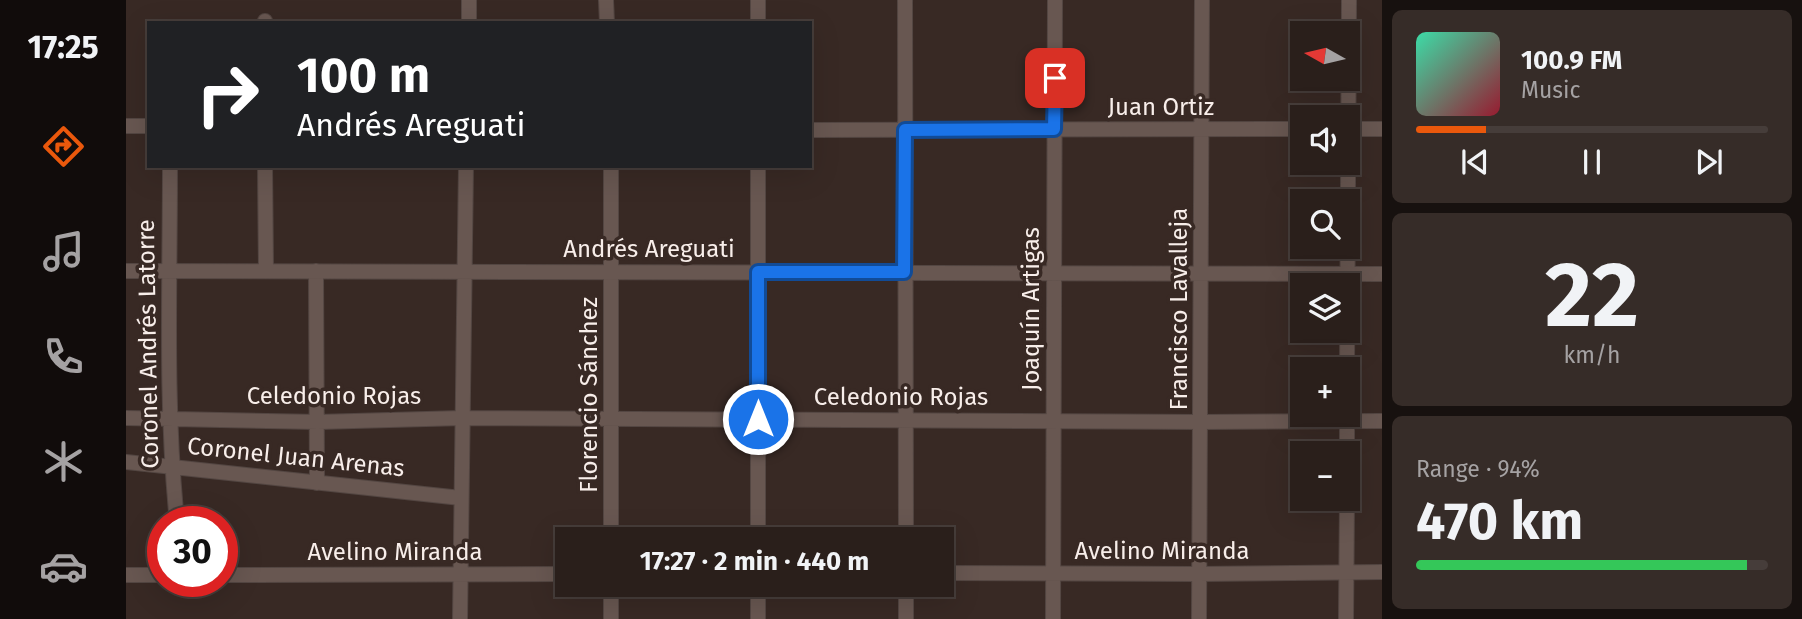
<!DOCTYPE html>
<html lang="en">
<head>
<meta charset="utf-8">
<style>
	body { margin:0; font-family:"Fira Sans",sans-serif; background:#362c28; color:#f1f3f6; height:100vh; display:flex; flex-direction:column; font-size:26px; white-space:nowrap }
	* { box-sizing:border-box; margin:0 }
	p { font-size:23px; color:#a5a2a3 }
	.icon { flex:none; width:38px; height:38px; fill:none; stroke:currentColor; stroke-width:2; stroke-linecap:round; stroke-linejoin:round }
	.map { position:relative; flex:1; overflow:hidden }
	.drawer { display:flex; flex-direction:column; gap:10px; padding:10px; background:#17110f; width:420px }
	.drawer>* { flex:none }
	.banner { position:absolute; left:21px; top:21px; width:665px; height:147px; border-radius:0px; box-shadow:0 7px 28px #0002,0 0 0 2px #463d3a; background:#202124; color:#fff; overflow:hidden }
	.needle { width:46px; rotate:278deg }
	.buttons { position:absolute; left:1164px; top:21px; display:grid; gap:14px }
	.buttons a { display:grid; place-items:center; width:70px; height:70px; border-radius:0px; background:#2a1f1b; box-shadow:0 7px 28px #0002,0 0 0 2px #463d3a; font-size:35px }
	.speed { position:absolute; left:21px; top:506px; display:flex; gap:14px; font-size:35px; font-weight:700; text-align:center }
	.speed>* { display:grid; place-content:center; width:91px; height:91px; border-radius:50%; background:#2a1f1b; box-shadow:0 7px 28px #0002,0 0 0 2px #463d3a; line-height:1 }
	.speed .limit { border:10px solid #d22; background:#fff; color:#111 }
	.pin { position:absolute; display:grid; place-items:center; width:60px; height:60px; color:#fff; margin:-30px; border-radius:14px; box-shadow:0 4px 10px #0006 }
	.me { position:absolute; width:77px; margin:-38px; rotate:0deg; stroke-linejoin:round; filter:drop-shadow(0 0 5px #0008) }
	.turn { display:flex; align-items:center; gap:24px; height:147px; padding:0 35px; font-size:32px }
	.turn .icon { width:91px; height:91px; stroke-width:2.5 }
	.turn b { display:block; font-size:49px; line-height:60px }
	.big { font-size:52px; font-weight:700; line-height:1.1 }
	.drawer .tile { flex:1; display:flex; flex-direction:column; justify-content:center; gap:10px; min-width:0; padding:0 24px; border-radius:10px; background:#362c28 }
	.drawer .dial { align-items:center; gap:0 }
	.dial b { font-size:91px; line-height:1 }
	.song { display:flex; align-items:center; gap:21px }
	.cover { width:84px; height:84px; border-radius:10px; background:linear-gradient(135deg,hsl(160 70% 55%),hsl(350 70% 35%)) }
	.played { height:7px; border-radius:4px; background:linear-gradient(90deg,#ea580c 20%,#463d3a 20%) }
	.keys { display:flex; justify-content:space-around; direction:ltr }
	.charge { height:10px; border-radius:5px; background:linear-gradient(90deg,#34c759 94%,#463d3a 0) }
	.trip { position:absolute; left:429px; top:527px; width:399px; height:70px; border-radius:0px; background:#2a1f1b; box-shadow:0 7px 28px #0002,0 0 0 2px #463d3a; font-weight:700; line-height:70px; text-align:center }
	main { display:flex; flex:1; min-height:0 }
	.menu { display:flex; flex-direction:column; width:126px; justify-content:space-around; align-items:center; background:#110c0b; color:#a5a2a3 }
	.menu .icon { width:49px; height:49px }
	.menu .on { color:#ea580c }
	.menu b { font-size:32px; color:#f1f3f6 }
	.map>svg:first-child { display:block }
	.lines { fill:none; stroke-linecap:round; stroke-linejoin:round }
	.minor-casing { stroke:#534642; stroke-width:16 }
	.minor { stroke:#685751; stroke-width:14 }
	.route-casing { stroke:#114b97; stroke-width:18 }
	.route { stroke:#1a73e8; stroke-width:12 }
	.labels { text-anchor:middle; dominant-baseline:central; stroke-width:7; stroke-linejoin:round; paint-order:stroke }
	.street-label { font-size:24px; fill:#f8eeea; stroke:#382924 }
</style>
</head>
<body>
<main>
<nav class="menu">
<b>17:25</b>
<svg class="icon on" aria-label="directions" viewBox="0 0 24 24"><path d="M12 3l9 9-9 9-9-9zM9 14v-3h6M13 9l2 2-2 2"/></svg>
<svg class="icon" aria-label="music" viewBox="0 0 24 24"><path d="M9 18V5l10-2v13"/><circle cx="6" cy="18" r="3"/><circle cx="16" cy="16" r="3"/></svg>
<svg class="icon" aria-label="phone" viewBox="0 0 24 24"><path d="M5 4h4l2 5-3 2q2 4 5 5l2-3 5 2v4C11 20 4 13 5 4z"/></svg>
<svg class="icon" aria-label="climate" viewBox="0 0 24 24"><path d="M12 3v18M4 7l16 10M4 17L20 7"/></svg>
<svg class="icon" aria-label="car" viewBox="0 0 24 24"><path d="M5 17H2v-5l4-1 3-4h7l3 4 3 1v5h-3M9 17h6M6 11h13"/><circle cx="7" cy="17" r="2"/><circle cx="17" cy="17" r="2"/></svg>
</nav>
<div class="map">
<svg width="1256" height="619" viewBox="0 0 1256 619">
	<rect width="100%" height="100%" fill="#382924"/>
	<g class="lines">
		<defs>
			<path id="minor" d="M480,0L481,23
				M779,0L780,539
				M139,23V21
				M343,23V0
				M632,23V0
				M0,126H23
				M1222,129H1256
				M684,130L1176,129
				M44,166C44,284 39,404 51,522
				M139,166L140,271
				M0,271L1256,274
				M190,271L191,483
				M1221,369L1223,0
				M0,418L192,422L336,418L1075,422L1256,421
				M1221,453V415
				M0,462L335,498
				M485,539V166
				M632,539V166
				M816,573L1073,574L1256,572
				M0,575H37
				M96,575L441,574
				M334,619L340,166
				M485,619V584
				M632,619V584
				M780,619V584
				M927,619L929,0
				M1073,619L1076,0
				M1220,619L1221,499"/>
		</defs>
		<use href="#minor" class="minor-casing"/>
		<use href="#minor" class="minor"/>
	</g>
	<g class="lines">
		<defs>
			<path id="route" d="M632,419V272H778L779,130L928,129L929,78"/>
		</defs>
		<use href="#route" class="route-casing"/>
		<use href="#route" class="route"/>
	</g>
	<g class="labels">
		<g class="street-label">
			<text x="1035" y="107">Juan Ortiz</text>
			<text x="523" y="249">Andrés Areguati</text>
			<text transform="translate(905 309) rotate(-90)">Joaquín Artigas</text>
			<text transform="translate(1053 309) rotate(-90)">Francisco Lavalleja</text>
			<text transform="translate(22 344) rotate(-91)">Coronel Andrés Latorre</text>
			<text transform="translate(463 395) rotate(-90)">Florencio Sánchez</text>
			<text x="208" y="396">Celedonio Rojas</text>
			<text x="775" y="397">Celedonio Rojas</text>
			<text transform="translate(170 457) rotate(6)">Coronel Juan Arenas</text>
			<text x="1036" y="551">Avelino Miranda</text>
			<text x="269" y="552">Avelino Miranda</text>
		</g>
	</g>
</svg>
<div class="buttons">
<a><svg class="needle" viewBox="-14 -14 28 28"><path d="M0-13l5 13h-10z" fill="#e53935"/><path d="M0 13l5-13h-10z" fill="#a5a2a3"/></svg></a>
<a><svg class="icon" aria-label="sound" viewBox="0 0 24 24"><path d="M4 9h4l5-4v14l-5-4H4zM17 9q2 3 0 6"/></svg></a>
<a><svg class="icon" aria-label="search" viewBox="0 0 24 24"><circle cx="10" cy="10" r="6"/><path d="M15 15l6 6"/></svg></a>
<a><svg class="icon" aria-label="layers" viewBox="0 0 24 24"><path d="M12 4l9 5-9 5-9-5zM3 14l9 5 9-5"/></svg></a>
<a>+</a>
<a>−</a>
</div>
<div class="speed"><div class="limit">30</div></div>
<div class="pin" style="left:929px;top:78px;background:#d93025"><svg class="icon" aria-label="arrive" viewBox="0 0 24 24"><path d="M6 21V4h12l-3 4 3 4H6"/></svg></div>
<svg class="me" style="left:632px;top:419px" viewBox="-20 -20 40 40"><circle r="17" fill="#1a73e8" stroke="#fff" stroke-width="3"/><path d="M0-11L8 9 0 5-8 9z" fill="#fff"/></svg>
<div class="trip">17:27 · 2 min · 440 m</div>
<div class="banner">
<div class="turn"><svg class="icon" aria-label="right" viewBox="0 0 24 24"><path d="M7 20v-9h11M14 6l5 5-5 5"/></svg><div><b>100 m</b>Andrés Areguati</div></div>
</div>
</div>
<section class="drawer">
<div class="tile">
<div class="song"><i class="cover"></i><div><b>100.9 FM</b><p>Music</p></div></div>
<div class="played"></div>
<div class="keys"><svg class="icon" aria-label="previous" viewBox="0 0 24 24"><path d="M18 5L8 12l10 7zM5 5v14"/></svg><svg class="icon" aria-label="pause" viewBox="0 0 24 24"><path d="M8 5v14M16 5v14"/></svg><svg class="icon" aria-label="next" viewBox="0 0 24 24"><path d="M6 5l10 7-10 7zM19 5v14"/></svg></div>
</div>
<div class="tile dial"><b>22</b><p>km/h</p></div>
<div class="tile"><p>Range · 94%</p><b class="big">470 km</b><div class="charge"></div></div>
</section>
</main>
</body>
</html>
